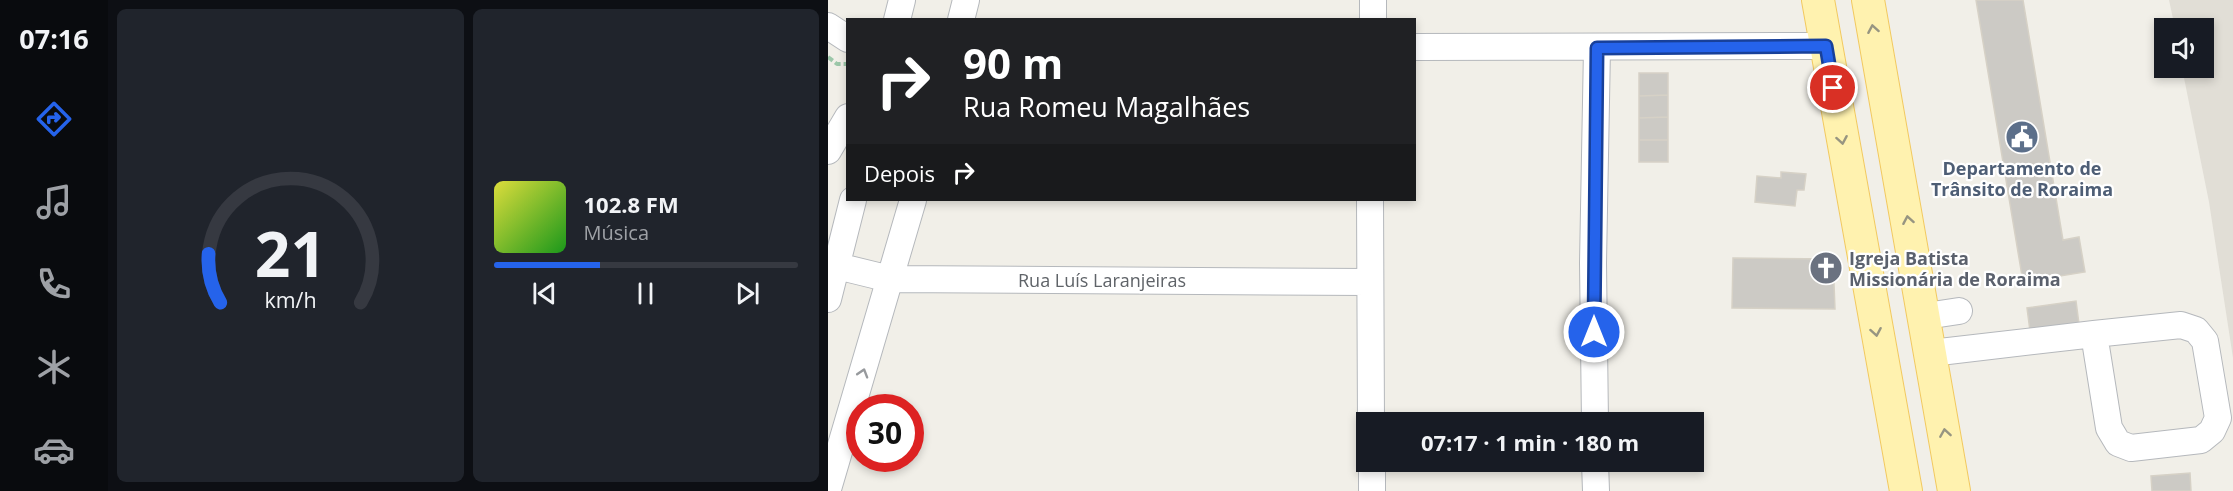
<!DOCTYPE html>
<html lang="pt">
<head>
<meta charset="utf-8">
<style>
	body { margin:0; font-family:"Open Sans",sans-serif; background:#20242c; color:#f1f3f6; height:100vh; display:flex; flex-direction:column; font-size:22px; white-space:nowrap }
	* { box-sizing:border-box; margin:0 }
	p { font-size:20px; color:#9ea1a6 }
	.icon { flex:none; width:33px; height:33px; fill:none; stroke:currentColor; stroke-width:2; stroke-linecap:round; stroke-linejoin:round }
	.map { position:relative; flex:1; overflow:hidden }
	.panel { display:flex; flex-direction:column; gap:9px; padding:9px; background:#0d0f14; width:720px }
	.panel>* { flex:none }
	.guide { position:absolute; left:18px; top:18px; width:570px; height:183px; border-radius:0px; box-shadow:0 3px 9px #0003; background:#202124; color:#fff; overflow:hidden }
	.controls { position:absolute; left:1326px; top:18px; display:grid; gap:12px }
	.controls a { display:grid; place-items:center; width:60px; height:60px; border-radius:0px; background:#171b24; box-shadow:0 3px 9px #0003; font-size:30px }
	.speed { position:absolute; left:18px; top:394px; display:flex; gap:12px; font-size:30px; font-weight:700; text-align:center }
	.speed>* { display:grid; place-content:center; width:78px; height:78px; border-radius:50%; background:#171b24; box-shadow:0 3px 9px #0003; line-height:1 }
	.speed .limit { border:9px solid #d22; background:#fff; color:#111 }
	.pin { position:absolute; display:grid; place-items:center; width:51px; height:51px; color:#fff; margin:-26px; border:3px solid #fff; border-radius:50%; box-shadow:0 2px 6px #0007 }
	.me { position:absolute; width:66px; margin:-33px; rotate:0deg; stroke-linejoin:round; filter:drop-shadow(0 0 4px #0008) }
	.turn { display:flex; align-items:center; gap:21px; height:126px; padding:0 18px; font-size:27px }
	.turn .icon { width:78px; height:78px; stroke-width:2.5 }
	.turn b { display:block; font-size:42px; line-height:51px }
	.then { display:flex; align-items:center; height:57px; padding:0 18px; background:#0003; gap:12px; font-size:22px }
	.panel .tile { flex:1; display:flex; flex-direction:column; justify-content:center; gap:9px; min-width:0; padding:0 21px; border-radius:9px; background:#20242c }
	.panel .dial { align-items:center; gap:0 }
	.dial svg { height:156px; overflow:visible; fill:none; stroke:#363941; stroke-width:7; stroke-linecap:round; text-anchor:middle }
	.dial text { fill:#f1f3f6; stroke:none }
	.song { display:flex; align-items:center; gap:18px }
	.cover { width:72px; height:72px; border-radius:9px; background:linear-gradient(135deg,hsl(60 70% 55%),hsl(120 70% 35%)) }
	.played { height:6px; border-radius:3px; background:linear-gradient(90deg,#2563eb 35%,#363941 35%) }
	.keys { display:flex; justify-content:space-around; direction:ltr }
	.panel .tiles { flex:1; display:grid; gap:9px; grid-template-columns:repeat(2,1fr) }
	.trip { position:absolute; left:528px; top:412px; width:348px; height:60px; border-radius:0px; background:#171b24; box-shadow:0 3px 9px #0003; font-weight:700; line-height:60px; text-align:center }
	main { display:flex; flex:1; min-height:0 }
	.dock { display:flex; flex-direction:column; width:108px; justify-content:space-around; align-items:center; background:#090b0e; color:#9ea1a6 }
	.dock .icon { width:42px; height:42px }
	.dock .active { color:#2563eb }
	.dock b { font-size:27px; color:#f1f3f6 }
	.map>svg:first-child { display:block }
	.education { fill:#e1ded6 }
	.building { fill:#cccac5; stroke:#d6d1c6; stroke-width:1.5 }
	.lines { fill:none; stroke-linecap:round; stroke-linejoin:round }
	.minor-casing { stroke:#b5b8bc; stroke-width:28 }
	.major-casing { stroke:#f2c960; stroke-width:34 }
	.path { stroke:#9cc7a9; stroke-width:4; stroke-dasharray:6 3; stroke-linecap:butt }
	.minor { stroke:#fff; stroke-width:26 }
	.major { stroke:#fff2af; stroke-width:32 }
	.oneway { stroke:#979581 }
	.oneway2 { stroke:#979a9d }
	.route-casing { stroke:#184099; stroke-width:15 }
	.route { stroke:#2563eb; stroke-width:10 }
	.labels { text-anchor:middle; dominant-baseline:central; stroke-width:4.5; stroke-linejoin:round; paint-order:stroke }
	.service-label { font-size:18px; font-weight:bold; fill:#4e5e75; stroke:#fff }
	.worship-label { font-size:18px; font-weight:bold; fill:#5b616d; stroke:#fff; text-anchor:start }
	.street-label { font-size:18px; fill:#5f6368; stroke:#fff }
</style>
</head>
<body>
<main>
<nav class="dock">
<b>07:16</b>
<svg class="icon active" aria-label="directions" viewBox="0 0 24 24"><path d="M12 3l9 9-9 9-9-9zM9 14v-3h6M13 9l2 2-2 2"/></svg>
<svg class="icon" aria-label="music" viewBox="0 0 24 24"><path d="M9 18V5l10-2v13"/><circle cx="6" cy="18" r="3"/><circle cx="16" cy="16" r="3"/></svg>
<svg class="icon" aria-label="phone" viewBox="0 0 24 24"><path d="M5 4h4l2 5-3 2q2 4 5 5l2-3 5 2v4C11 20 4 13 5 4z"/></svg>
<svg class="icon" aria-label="climate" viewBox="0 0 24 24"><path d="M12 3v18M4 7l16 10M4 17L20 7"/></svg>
<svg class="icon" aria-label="car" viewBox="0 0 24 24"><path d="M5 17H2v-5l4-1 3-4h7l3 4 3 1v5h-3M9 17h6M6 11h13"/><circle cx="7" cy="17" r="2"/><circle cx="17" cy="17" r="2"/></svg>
</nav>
<section class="panel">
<div class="tiles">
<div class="tile dial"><svg viewBox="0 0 100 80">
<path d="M14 69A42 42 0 1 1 86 69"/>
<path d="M14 69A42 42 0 0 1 8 44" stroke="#2563eb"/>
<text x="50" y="56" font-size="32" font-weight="700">21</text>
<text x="50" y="72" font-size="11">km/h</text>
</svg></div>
<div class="tile">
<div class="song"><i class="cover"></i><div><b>102.8 FM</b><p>Música</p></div></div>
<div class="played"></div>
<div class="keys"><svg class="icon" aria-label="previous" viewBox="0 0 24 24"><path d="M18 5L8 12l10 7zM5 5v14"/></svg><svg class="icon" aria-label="pause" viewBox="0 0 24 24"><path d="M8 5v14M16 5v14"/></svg><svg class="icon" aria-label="next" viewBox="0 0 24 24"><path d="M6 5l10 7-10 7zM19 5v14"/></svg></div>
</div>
</div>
</section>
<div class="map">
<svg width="1405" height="491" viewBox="0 0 1405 491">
	<rect width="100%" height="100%" fill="#f1efe8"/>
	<path class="education" d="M1341,0H1405V358L1381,202L1354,68H1376V28H1347Z"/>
	<path class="building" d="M1148,0H1195L1235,240L1251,237L1257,272L1195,282Z
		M811,73H840V95L811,96Z
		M840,95V117L811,118V96Z
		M840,117V140H811V118Z
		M811,140H840V162H811Z
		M953,172L978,174L976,190H969L967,206L927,202L929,176L953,178Z
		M905,258L1005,259L1007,309L904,308Z
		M1248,301L1251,324L1202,331L1199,308Z
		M1362,473L1363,491H1324L1323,476Z"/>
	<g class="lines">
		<defs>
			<path id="minor" d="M69,20L74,0
				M133,20L138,0
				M545,20V0
				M0,26L20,39
				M586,47L998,46
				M0,151L20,117
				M542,200L543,423
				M9,266L62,279L540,282
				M0,299L25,200
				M1098,316L1131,311
				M1103,353L1266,334L1353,325L1368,330L1377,341L1390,418L1384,431L1373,440L1303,448L1290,443L1281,428L1266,334
				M767,423L765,263L769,48
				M544,462V491
				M767,462L768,491
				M0,489L85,200"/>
			<path id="major" d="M990,0L1078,491
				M1040,0L1126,491"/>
		</defs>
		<use href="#minor" class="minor-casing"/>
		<use href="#major" class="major-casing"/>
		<path class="path" d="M0,57L9,64H20"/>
		<use href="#minor" class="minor"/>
		<use href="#major" class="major"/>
	</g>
	<defs><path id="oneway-chevron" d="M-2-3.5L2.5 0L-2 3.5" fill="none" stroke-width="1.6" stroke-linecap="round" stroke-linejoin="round" transform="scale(1.5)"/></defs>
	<g class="oneway">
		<use href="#oneway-chevron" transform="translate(1045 29) rotate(-100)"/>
		<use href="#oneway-chevron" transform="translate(1014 140) rotate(80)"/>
		<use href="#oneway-chevron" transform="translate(1080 220) rotate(-100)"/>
		<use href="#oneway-chevron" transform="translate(1048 332) rotate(80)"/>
		<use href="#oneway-chevron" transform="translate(1117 433) rotate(-99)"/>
	</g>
	<use class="oneway2" href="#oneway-chevron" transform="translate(35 373) rotate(-73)"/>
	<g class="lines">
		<defs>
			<path id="route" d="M766,332L769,48L998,46L1005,88"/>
		</defs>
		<use href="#route" class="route-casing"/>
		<use href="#route" class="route"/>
	</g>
	<defs>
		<symbol id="civic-disc" viewBox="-11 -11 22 22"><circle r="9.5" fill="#5c6f8a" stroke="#fff"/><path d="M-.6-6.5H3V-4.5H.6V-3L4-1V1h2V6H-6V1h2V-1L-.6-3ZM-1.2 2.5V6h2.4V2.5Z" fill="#fff"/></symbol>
		<symbol id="church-disc" viewBox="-11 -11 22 22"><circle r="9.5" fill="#6b7280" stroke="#fff"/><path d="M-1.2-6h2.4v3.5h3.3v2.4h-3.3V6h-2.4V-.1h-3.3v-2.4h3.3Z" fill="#fff"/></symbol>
	</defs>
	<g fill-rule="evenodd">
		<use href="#civic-disc" x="1175" y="118" width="38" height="38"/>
		<use href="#church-disc" x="979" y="249" width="38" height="38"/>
	</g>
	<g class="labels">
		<g class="service-label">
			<text x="1194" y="168">Departamento de<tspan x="1194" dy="21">Trânsito de Roraima</tspan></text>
		</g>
		<g class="worship-label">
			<text x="1021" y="258">Igreja Batista<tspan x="1021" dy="21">Missionária de Roraima</tspan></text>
		</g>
		<g class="street-label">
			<text x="274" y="280">Rua Luís Laranjeiras</text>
		</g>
	</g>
</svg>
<div class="controls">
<a><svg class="icon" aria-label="sound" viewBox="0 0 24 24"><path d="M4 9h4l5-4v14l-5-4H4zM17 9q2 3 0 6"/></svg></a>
</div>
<div class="speed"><div class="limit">30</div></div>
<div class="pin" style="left:1005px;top:88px;background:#d93025"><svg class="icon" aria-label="arrive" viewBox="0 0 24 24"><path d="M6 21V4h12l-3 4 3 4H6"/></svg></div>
<svg class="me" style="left:766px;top:332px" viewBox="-20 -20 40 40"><circle r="17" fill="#2563eb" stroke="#fff" stroke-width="3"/><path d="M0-11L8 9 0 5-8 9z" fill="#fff"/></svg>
<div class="trip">07:17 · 1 min · 180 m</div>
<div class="guide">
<div class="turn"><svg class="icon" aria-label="right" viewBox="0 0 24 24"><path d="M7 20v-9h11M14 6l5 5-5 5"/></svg><div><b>90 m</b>Rua Romeu Magalhães</div></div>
<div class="then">Depois<svg class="icon" aria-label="right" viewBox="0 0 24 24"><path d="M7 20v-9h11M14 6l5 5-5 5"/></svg></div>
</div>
</div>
</main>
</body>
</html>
